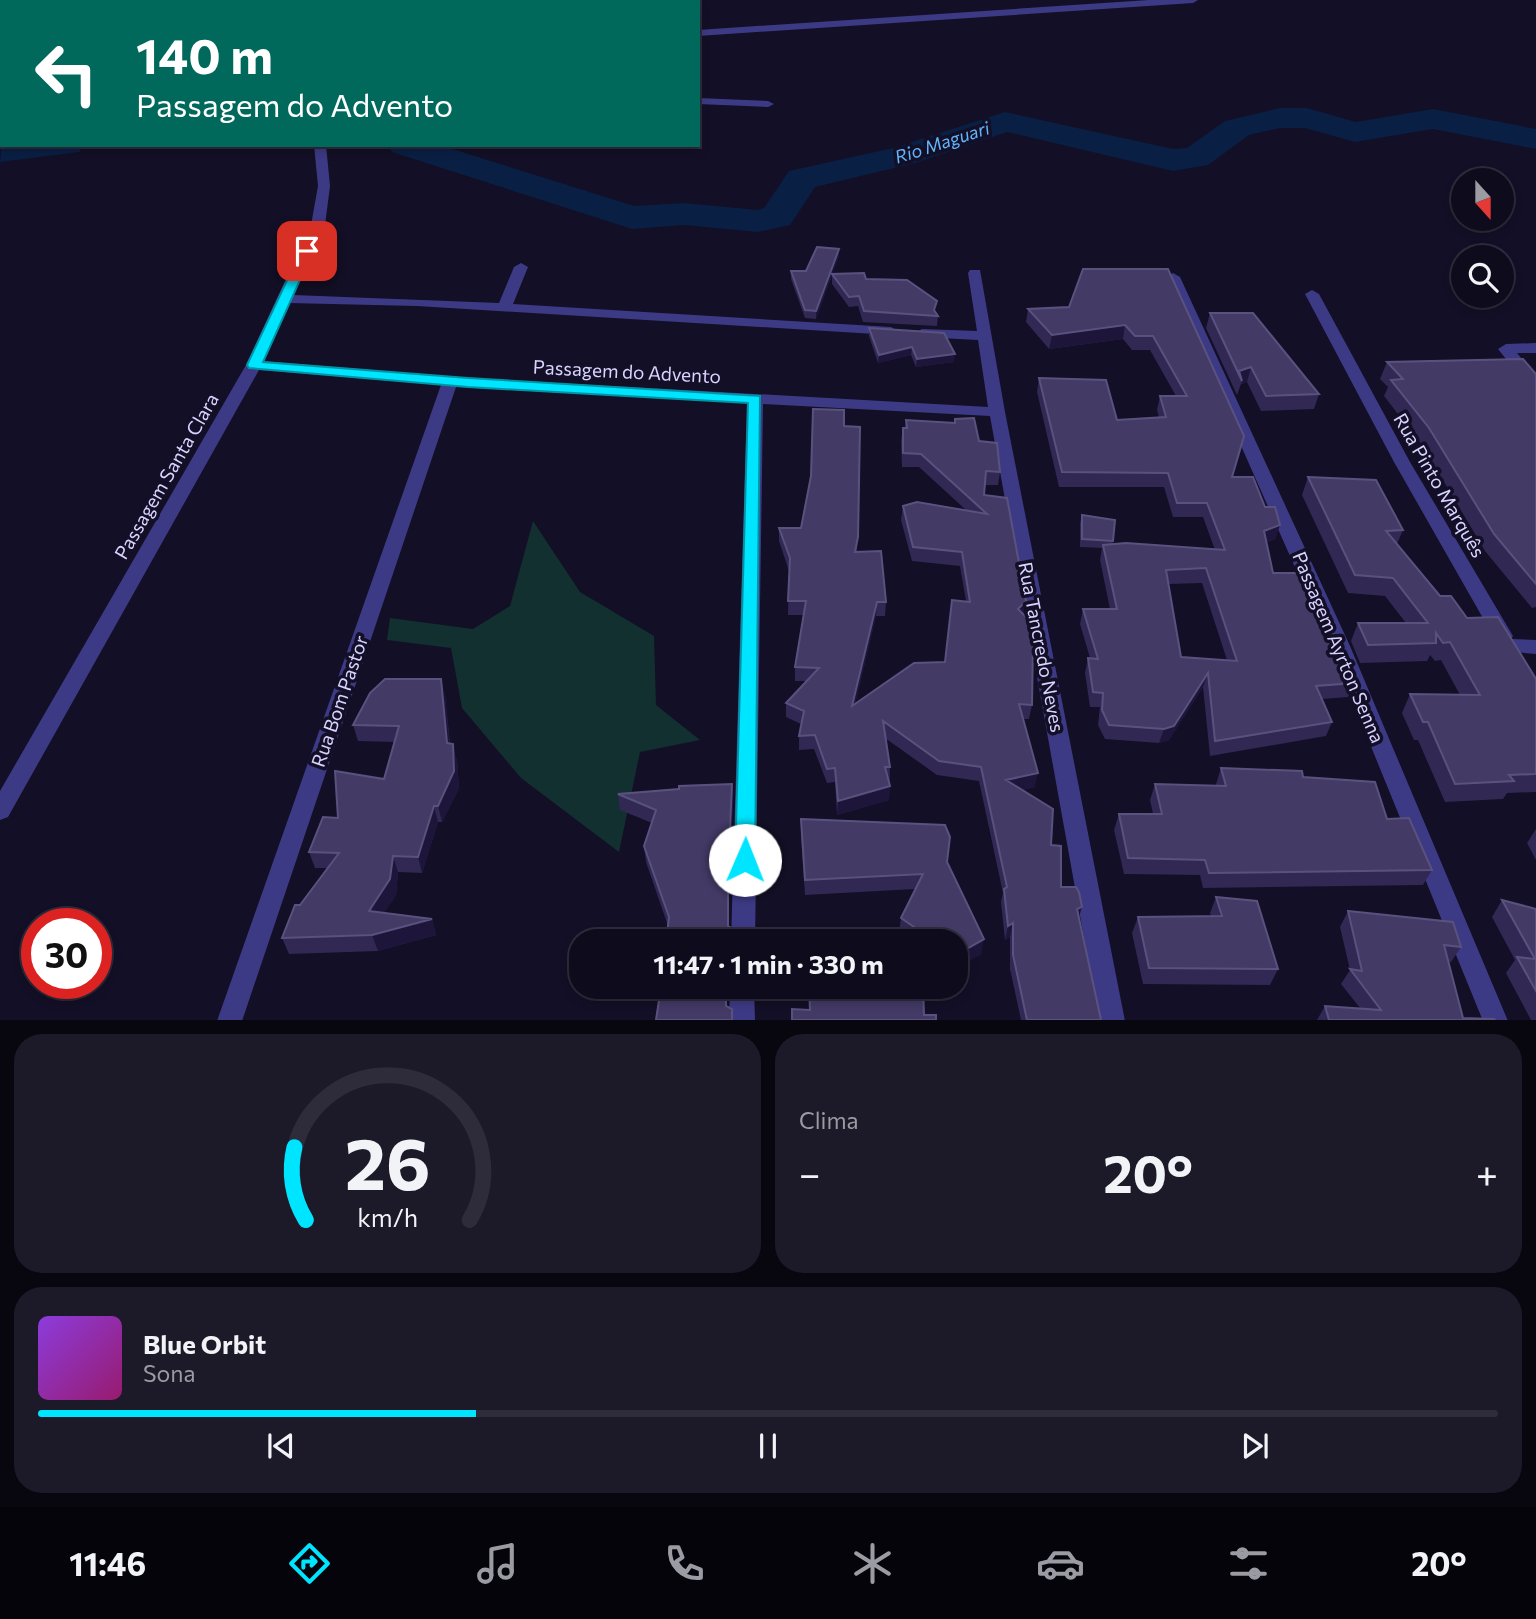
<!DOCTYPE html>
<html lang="pt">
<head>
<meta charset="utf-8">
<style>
	body { margin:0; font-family:Commissioner,sans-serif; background:#1c1929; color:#f1f3f6; height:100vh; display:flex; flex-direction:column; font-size:26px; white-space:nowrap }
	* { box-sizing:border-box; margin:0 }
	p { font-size:23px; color:#9b9ba3 }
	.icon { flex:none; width:38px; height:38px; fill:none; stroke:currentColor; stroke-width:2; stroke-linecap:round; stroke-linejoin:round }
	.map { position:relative; height:1020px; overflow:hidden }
	.side { display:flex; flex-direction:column; gap:14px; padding:14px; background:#08060f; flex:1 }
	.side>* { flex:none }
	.hud { position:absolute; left:0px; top:0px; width:700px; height:147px; box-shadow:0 4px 10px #0003,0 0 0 2px #2e2b3b; background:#00695c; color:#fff; overflow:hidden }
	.needle { width:46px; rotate:159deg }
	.tools { position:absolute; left:1451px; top:168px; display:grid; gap:14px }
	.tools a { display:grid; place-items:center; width:63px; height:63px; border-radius:50%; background:#0e0b1c; box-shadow:0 4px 10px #0003,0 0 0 2px #2e2b3b; font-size:35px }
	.speed { position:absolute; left:21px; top:908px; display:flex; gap:14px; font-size:35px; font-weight:700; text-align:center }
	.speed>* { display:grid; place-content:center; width:91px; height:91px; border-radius:50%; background:#0e0b1c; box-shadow:0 4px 10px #0003,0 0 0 2px #2e2b3b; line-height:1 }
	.speed .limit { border:10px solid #d22; background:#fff; color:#111 }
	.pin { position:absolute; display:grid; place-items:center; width:60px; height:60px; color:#fff; margin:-30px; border-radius:14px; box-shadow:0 4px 10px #0006 }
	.me { position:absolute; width:77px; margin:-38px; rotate:1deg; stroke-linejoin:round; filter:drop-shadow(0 0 5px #0008) }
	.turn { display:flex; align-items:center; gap:24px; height:147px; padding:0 21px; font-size:32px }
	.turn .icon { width:91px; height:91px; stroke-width:2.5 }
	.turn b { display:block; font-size:49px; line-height:60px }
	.big { font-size:52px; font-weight:700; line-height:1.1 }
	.side .tile { flex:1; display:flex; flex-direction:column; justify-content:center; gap:10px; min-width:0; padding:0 24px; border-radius:28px; background:#1c1929 }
	.side .dial { align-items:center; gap:0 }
	.dial svg { height:182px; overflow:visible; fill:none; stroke:#2e2b3b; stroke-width:7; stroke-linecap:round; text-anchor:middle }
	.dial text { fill:#f1f3f6; stroke:none }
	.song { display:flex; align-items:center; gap:21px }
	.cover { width:84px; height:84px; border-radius:10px; background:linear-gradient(135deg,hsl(270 70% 55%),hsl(320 70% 35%)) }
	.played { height:7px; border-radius:4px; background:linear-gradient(90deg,#00e5ff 30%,#2e2b3b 30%) }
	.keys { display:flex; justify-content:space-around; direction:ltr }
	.heat { display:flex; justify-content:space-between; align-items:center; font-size:38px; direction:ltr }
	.side .tiles { flex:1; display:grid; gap:14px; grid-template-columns:1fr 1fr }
	.tile:last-child { grid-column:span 2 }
	.trip { position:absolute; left:569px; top:929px; width:399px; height:70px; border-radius:28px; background:#0e0b1c; box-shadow:0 4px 10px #0003,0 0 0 2px #2e2b3b; font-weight:700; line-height:70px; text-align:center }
	.dock { display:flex; height:112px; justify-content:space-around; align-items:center; background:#06040b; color:#9b9ba3 }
	.dock .icon { width:49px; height:49px }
	.dock .selected { color:#00e5ff }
	.dock b { font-size:32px; color:#f1f3f6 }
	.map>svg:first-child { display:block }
	.green { fill:#12302f }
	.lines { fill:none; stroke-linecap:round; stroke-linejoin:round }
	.river { fill:#0a1f44; fill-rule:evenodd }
	.minor { fill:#3d3a85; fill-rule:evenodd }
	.wall { fill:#312854; fill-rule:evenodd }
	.shaded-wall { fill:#1d163a }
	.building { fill:#433a66; stroke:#5a527e; stroke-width:2; fill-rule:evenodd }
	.route { fill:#00e5ff; stroke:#0095a6; stroke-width:2 }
	.labels { text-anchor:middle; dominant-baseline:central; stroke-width:7; stroke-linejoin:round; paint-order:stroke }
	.far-water-label { font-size:18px; font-style:italic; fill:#62b6ff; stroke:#130f26 }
	.street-label { font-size:19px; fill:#d9d4ff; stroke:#130f26 }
</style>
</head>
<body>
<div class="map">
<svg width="1536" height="1021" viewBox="0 0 1536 1021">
	<rect width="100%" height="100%" fill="#130f26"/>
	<path class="green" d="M533,521L580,592L654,636L656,705L700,740L640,752L619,852L521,778L462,708L451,648L387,640L390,618L473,629L510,606Z"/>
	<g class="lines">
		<path class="river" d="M1280,108H1307L1356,122L1433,109L1536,129V149L1433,129L1355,142L1305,128H1280L1249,135L1208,165L1173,171L1007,132L915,163L815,187L790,225L758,232L684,225L632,229L392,152L387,145H440L634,206L684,203L758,210L764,208L789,171L893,148L1005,112L1173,149L1187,148L1225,121Z
			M2,141V145H84L79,152L0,162Z"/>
		<path class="minor" d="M101,0H112L99,2Z
			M430,0H440L428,2Z
			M1149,0H1198L1193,3L698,36V30Z
			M0,53H2L0,60Z
			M698,98L768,101L774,104L768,107L698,104Z
			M314,145H326L330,186L325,225L293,295L499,303L514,267L521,263L528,267L513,304L891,327L898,331L891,335L417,306L289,303L263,361L469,378L988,407L978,340L922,337L915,333L922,329L977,331L968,273L970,270H980L1005,412L1125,1021H1099L990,416L763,404L755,942H731L747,403L456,387L242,1021H217L441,385L259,370L8,817L0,820V791L246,365L311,225L318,186Z
			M1173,273L1180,277L1350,646L1508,1021H1483L1330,646L1166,277Z
			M1312,290L1319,294L1410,462L1513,636L1511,639L1536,640V654L1502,651L1499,646L1501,643L1496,641L1394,462L1305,294Z
			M1536,343V353H1517L1536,376V391L1530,389L1498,349L1506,344Z
			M730,987H754L755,1021H729Z"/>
	</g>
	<path class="wall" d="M839,256L832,274L866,279L936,312L938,316L937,326L863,322L858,306L849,307L832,284V275L816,319L805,318L791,279V271H806Z
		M1168,269L1232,477L1265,507L1280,525L1275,539L1267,542L1273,573L1354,683L1348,697L1322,699L1332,722L1326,736L1210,756L1203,687L1169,740L1159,743L1105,739L1098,725L1100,707H1090L1085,673L1088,658H1090L1080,624L1083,609H1110L1100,560L1102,548L1080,547V523L1082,515L1113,541L1112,545L1215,550L1203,517H1173L1164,487H1059L1037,392L1039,378L1117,420L1159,417L1157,410L1160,396H1176L1150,350H1132L1123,339L1049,349L1026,322L1028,309L1069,307ZM1202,583L1227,660L1181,657L1168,584Z
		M1210,313L1319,394L1314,409L1261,411L1247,382L1241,384L1237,395L1206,328Z
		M869,328L954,362L916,367L911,355L878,363L869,336Z
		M1387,362L1536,374V607L1532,608L1485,551L1422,445L1384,396L1388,387L1380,379Z
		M906,420L979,441L1000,472L998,485H985L984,495L1026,601L1023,614L1032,705L1029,719H1023L1035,787L1022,790L1051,845L1061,887L1079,917L1101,1020H1021L1010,969V937L1005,940L1001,902L1003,893L979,781L937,775L885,738L890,767L889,800L837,815L835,782L827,783L814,749L799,750V736L801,724L786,717V703L806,681H795V667L804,615H788L789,571L779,541V528H801L844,426L857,552L886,602L885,616H876L855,704L945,662L966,601L960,566L912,561L901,520L903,506L966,510L919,467H902L901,441L903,428H905Z
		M1308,477L1403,530L1397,544L1440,596L1536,679V792L1507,793L1503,799L1445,802L1418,740H1414L1402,713L1410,694L1460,695L1441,660L1435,661L1430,655L1427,661L1360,663L1351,641L1358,623H1406L1385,596L1348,593L1302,495Z
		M445,695L450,743L457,760L459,788L442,822H438L422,873L398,872L396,895L384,913L432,919L436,935L378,951L289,954L282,938L300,905L327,868H315L309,852L338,818L384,779L394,742L358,741L353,725Z
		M1221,768L1303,777L1387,819L1432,870L1423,885L1203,888L1200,875L1124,874L1114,830L1119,814H1153L1150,800L1155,784L1216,786V784Z
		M732,784L733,800L728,891V927L668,926L646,862L644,846L652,823L620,810L618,794Z
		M801,819L947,862L981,954L956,968V942H911L899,933L901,918L915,889L805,895L801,835Z
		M1536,829V860L1527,843Z
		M1216,897L1278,969L1270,985L1143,984L1132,933L1138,917L1211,916L1210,913Z
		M1502,900L1536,909V1020H1531L1506,973L1515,960L1492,917Z
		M1348,911L1461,947L1451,962H1449L1463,1018L1495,1020H1317L1325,1006L1360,1008L1341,984L1350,970L1340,927Z"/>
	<path class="shaded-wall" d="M839,249V256L816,319V311Z
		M1125,325L1123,339L1049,349L1052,335Z
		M912,347L911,355L878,363L879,355Z
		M955,354L954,362L916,367L917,359Z
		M1251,367L1247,382L1241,384L1242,381L1239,371Z
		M1280,525L1275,539L1259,545L1264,531Z
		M1026,601L1023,615L1018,609Z
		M877,602L876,616L851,720L852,706Z
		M1208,673L1203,687L1169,740L1159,743L1164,729Z
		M441,679L445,695L451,759L447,743Z
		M453,744L457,760L459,788L442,822L438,806Z
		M1038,773L1035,787L1003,794L1006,780Z
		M732,784L733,800L728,891V942V875Z
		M890,786L889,800L837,815L838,801Z
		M434,806L438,822L422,873L418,857Z
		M393,856L398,872L396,895L375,927L369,911Z
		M1082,907L1078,920L1077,909Z
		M432,919L436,935L378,951L372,935Z
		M1013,923L1010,937L1005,940L1008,926Z
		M984,939L981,954L956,968V955Z"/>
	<path class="building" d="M817,247L839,249L816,311L805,310L791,271H806Z
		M1083,269H1168L1244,436L1232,477H1253L1265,507H1275L1280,525L1264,531L1273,573H1306L1354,683L1316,686L1332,722L1215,741L1208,673L1174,726L1164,729L1109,725L1102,710L1103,693L1093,692L1088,658L1098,659L1083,609H1117L1103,545L1126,543L1225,550L1207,503H1177L1168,473L1062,472L1039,378L1106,380L1117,420L1166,417L1160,396H1187L1153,336H1135L1125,325L1052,335L1028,309L1069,307ZM1206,568L1237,661L1181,657L1166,570Z
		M864,273L866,279L907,280L937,301L934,310L938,316L864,311L859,296L849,297L832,274Z
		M1210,313H1253L1319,394L1266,396L1251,367L1239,371L1242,381Z
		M869,328L944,333L955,354L917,359L912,347L879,355Z
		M1523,359L1536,374V584L1494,534L1429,428L1391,380L1403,379L1387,362Z
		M813,409L844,410V426L860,427L858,537L855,552L881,551L886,602H877L852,706L914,663L945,662L952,600L970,602L962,552L913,547L903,506L917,502L987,514L921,454L903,453V428H907L906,420L955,423V419L974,418L979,441L997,443L1000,472L986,471L984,495L1007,498L1026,601L1018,609L1029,620L1033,641L1032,705L1019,704L1038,773L1006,780L1053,809L1051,845L1061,846V887H1076L1079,892L1082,907L1077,909L1101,1020H1027L1013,955V923L1008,926L1004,889L1007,887L981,767L939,761L883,721L890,767H885L890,786L838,801L835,768L827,769L815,735L799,736L804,711L786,703L819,668L795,667L806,601H788L790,558L779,528H801L811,476Z
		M1308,477L1376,480L1403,530L1386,531L1440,596H1451L1467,618L1498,617L1536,679V774L1509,775L1514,781L1455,784L1428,722H1423L1410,694L1480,695L1450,642L1443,643L1436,633V643L1368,645L1358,623H1428L1393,578L1355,575Z
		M1082,515L1115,520L1113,541L1082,539Z
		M385,679H441L447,743L453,744L454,771L438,806H434L418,857L393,856L390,879L369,911L432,919L372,935L282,938L295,905H300L339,853L309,852L323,817L338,818L335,771L384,779L399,726L353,725L370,693Z
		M1221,768L1302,771L1303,777L1375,782L1387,819L1409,818L1432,870L1209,873L1205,860L1128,858L1119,814H1162L1155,784L1226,786Z
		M732,784L728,875V926L733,929V942H666L669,917L644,846L656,810L618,794L679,789V786Z
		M801,819L945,825L950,837L947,862L984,939L956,955V942H936L901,918L923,874L805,880Z
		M1216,897L1257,901L1278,969L1149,968L1138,917L1222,916Z
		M1502,900L1536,909V991L1517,957L1535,959Z
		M1348,911L1453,922L1461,947L1444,945L1463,1018L1494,1019L1495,1020H1329L1325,1006L1381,1010L1350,969L1362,971Z
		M661,987H726V1006L732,1009V1020H656Z
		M809,987H923L924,1015H936V1020H792V1009L810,1010Z"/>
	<path class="route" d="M307,247L313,251L263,362L468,378L760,396L755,860L752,866L745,869L738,866L735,860L748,403L468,387L249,368L247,365L301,251Z"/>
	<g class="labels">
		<g class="far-water-label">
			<text transform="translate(942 142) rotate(-18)">Rio Maguari</text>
		</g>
		<g class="street-label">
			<text transform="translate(627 371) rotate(3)">Passagem do Advento</text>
			<text transform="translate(166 476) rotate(-60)">Passagem Santa Clara</text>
			<text transform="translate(1440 485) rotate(60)">Rua Pinto Marquês</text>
			<text transform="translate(1042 647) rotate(79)">Rua Tancredo Neves</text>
			<text transform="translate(1339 647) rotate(67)">Passagem Ayrton Senna</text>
			<text transform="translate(339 701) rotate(-71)">Rua Bom Pastor</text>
		</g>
	</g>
</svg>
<div class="tools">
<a><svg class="needle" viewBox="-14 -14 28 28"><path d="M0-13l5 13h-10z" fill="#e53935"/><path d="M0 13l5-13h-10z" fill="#9b9ba3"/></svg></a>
<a><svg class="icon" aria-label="search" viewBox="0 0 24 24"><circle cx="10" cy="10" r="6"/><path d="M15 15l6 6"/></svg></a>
</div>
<div class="speed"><div class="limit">30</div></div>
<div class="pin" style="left:307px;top:251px;background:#d93025"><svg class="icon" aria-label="arrive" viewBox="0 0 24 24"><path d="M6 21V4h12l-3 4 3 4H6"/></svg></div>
<svg class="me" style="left:745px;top:860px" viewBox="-20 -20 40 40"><circle r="19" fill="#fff"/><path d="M0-13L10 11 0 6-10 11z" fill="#00e5ff"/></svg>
<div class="trip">11:47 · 1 min · 330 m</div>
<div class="hud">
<div class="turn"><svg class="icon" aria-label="left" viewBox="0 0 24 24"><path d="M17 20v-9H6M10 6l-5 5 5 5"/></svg><div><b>140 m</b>Passagem do Advento</div></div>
</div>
</div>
<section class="side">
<div class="tiles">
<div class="tile dial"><svg viewBox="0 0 100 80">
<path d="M14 69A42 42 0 1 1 86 69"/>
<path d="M14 69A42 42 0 0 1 9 37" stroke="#00e5ff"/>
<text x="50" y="56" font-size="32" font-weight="700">26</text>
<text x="50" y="72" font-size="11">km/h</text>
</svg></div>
<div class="tile"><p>Clima</p>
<div class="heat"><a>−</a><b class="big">20°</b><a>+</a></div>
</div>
<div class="tile">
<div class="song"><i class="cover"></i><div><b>Blue Orbit</b><p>Sona</p></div></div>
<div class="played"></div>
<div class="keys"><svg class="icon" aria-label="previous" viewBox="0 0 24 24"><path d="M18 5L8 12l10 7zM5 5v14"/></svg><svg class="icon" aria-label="pause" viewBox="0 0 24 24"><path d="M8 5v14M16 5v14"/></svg><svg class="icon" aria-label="next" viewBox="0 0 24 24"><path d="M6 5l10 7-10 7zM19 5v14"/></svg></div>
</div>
</div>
</section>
<nav class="dock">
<b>11:46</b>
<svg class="icon selected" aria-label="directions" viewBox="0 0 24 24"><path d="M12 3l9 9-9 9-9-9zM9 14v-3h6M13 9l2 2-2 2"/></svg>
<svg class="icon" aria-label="music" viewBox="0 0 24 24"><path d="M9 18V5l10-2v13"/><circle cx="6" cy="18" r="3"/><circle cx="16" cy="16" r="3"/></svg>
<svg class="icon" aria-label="phone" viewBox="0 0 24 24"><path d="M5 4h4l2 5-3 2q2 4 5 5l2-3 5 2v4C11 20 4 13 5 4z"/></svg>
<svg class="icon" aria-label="climate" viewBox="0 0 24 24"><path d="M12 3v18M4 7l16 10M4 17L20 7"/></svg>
<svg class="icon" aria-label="car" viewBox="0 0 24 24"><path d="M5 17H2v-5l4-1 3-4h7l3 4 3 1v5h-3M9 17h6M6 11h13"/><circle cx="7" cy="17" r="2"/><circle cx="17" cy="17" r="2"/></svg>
<svg class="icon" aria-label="filters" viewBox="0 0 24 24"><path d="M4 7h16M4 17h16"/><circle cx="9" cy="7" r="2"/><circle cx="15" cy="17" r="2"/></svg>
<b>20°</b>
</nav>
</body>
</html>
